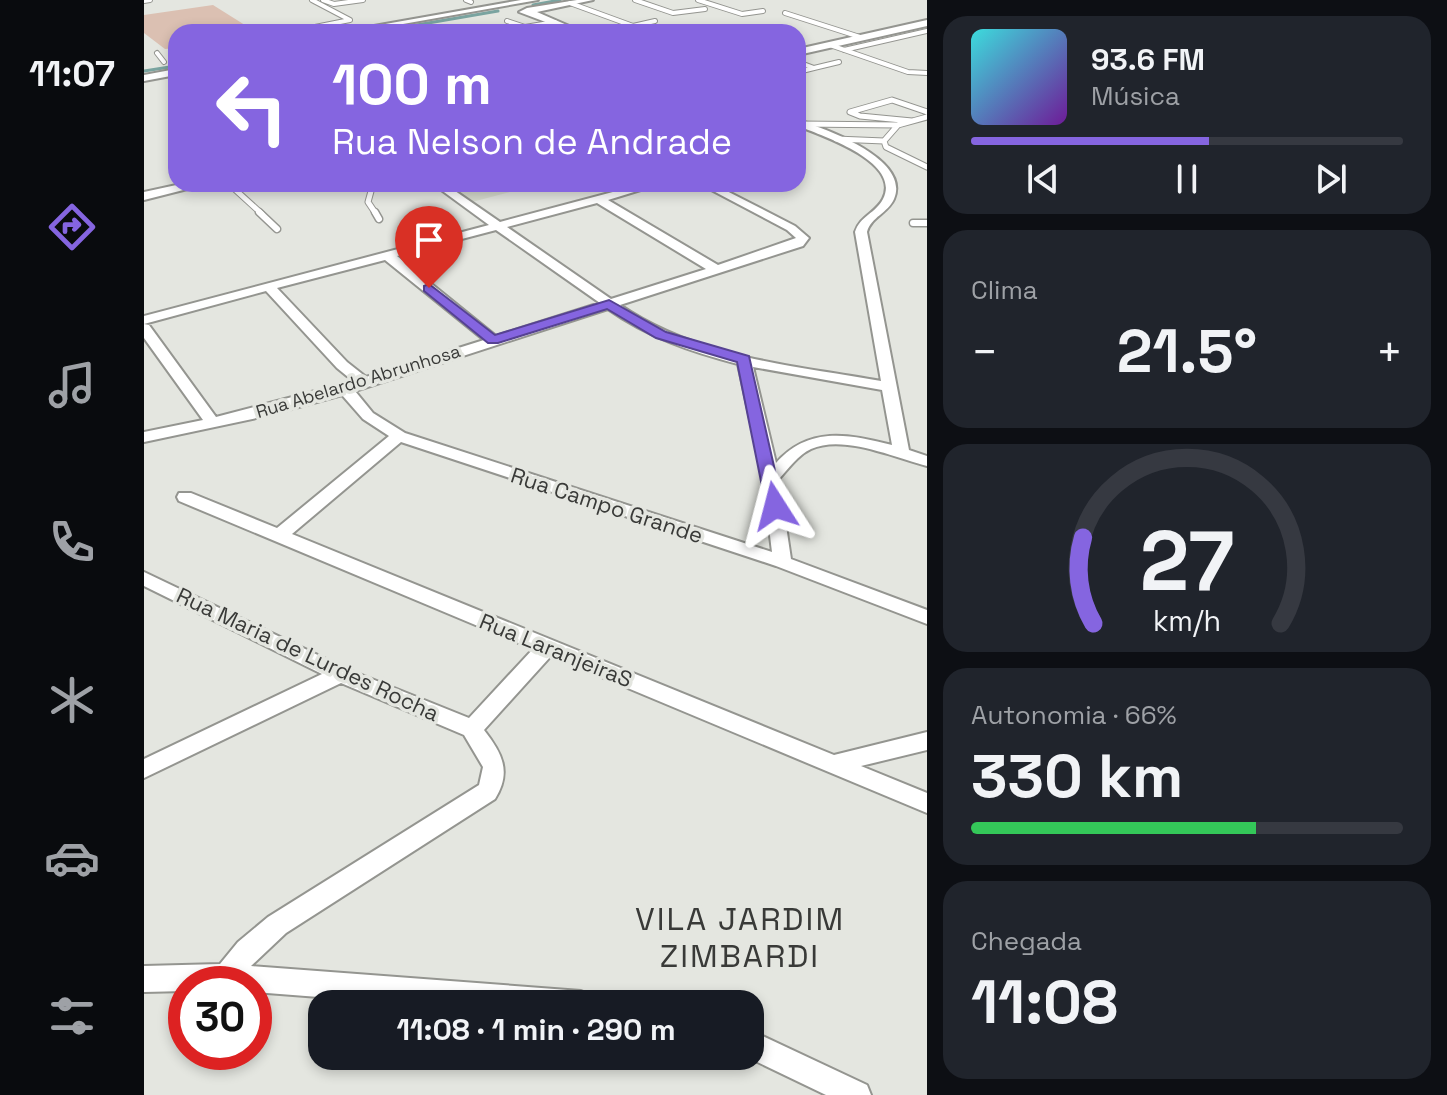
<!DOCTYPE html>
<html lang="pt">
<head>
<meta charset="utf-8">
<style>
	body { margin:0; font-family:"Space Grotesk",sans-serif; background:#20242c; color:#f1f3f6; height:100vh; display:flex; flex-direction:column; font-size:30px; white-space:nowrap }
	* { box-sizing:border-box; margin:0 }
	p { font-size:26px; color:#9ea1a6 }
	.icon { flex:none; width:44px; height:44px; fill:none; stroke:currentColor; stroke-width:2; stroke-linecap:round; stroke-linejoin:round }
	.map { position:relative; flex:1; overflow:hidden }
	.drawer { display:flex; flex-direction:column; gap:16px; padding:16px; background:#0d0f14; width:520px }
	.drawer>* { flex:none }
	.hud { position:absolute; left:24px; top:24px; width:638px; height:168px; border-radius:24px; box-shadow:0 4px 12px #0003; background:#8565e0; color:#fff; overflow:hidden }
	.speed { position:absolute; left:24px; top:966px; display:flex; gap:16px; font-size:40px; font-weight:700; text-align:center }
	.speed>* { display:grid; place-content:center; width:104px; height:104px; border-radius:50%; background:#171b24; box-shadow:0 4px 12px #0003; line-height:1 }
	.speed .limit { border:12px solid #d22; background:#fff; color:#111 }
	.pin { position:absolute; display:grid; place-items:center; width:68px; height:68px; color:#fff; margin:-82px -34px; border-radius:50% 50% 50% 0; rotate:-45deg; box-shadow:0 0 8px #0007 }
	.pin .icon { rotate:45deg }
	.me { position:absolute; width:88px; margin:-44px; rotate:351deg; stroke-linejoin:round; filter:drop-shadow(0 0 6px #0008) }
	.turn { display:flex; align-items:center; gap:28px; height:168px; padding:0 32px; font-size:36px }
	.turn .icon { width:104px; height:104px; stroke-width:2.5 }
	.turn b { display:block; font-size:56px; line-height:68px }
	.big { font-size:60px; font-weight:800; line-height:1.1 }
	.drawer .widget { flex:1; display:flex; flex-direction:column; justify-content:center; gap:12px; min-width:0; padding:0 28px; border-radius:24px; background:#20242c }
	.drawer .dial { align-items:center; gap:0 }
	.dial svg { height:208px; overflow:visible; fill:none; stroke:#363941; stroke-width:7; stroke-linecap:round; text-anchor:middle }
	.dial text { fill:#f1f3f6; stroke:none }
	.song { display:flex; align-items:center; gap:24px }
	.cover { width:96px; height:96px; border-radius:12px; background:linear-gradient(135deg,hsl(180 70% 55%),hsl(280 70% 35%)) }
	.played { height:8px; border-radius:4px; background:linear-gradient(90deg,#8565e0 55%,#363941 55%) }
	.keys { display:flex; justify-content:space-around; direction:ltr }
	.heat { display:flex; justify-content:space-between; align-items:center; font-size:44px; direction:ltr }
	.charge { height:12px; border-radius:6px; background:linear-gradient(90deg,#34c759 66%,#363941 0) }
	.trip { position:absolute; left:164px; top:990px; width:456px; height:80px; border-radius:24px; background:#171b24; box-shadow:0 4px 12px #0003; font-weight:800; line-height:80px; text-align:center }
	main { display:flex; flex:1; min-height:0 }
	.tab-bar { display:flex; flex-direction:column; width:144px; justify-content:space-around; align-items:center; background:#090b0e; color:#9ea1a6 }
	.tab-bar .icon { width:56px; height:56px }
	.tab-bar .on { color:#8565e0 }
	.tab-bar b { font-size:36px; color:#f1f3f6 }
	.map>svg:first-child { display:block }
	.built { fill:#d7dbce }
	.green { fill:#dbc0b2 }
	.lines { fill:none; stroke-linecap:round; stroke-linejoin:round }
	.stream { stroke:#7aa4a0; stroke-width:3 }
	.service-far2-casing { stroke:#949590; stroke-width:6 }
	.service-far1-casing { stroke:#949590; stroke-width:7 }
	.service-casing { stroke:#949590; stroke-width:9 }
	.minor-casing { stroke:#949590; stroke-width:4 }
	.tertiary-casing { stroke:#949590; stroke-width:4 }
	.service-far2 { stroke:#fff; stroke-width:4 }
	.service-far1 { stroke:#fff; stroke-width:5 }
	.service { stroke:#fff; stroke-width:6 }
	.minor { fill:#fff; fill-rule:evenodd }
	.tertiary { fill:#fff; fill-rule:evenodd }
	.route { fill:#8565e0; stroke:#564292; stroke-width:2 }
	.labels { text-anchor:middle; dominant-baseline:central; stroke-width:7; stroke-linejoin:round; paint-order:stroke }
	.far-street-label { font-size:18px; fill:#393a38; stroke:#e4e6e0 }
	.street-label { font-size:22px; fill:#393a38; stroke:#e4e6e0 }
	.near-quarter-label { font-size:32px; letter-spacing:2px; fill:#393a38; stroke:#e4e6e0 }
</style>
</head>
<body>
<main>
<nav class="tab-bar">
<b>11:07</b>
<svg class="icon on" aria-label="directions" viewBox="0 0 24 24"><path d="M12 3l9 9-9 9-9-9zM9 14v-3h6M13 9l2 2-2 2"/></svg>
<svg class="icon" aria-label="music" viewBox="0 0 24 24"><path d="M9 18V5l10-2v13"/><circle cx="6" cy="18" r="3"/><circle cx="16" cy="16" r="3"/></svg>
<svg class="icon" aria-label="phone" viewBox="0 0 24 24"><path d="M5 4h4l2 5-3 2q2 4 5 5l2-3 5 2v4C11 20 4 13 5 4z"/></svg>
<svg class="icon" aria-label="climate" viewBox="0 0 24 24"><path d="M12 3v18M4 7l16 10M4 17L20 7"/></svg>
<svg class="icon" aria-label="car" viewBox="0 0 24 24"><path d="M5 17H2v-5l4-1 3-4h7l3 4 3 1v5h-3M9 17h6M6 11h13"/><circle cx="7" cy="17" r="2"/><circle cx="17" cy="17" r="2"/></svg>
<svg class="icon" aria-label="filters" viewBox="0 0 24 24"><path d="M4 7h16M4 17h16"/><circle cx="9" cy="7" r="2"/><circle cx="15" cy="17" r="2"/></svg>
</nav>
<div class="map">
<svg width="783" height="1095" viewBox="0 0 783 1095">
	<rect width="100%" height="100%" fill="#e4e6e0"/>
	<path class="built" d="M301,184H397L328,202Z"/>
	<path class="green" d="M69,5L112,32H32V48L21,49L0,33V15Z"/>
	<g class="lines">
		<path class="stream" d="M389,5L416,0
			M232,32L354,11
			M0,71L32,66"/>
		<defs>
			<path id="service-far2" d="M179,0L190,4L219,0
				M322,0L327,2
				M491,0L529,13L561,9
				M554,0L598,14L619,11
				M0,1L6,0
				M426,3L489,26L452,32
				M641,13L719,38
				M363,21L381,27L411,22
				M489,26L511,21
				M280,29L286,32
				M146,32L206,20L168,0
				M686,45L764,72L783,73
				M700,50L783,31
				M13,53L20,62
				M654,62L670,68L654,72
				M670,68L695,62"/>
			<path id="service-far1" d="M768,121L716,116L706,112L748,100L783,112
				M656,124L754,125L783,117
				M754,125L740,141L742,147L783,167
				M692,139L740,141
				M85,184L118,214
				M229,184L224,202L232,214"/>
			<path id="service" d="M115,212L133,229
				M231,212L235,219
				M769,223H783"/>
			<path id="minor" d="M377,0H394L214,32H196Z
				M433,0H449L393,12L439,32H428L375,12L383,8Z
				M32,69V75L0,81V75Z
				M654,120C682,129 767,159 750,199C744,213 727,217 723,232L765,450L783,456V466C752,458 699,434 667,449C654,455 645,468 635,479L647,559L783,610V624L632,566L257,442L148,534L690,755L783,732V750L717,766L783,793V813L407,656L340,730C358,753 368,772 351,799L142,933L107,966L437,991L447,995L451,1004H265L110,992V984H42V991L0,992V966L76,964L94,942L124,917L335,785L339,767L320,735L197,683L0,778V759L178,674L0,586V572L203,669L325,718L389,649L35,501L33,497L35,493H47L133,528L245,436L219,419L198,395L122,416L0,442V432L59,420L0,338V316L345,225L289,184H301L356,222L499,184H516L464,200L574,265L652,238L643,230L556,184H569L651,226L665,238L659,246L476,305C553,358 647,365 737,381L711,232C716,216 732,213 739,199C758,162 679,136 654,126ZM453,203L562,269L467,299L363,227ZM352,230L456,303L352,336L253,256ZM241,260L340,340L222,377L203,362L133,288ZM122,291L193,368L209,381L72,417L5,325L0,324ZM464,309C504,337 547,352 594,364L619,478L628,552L261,433L229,413L211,391ZM609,367L738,390L748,445C704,434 665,426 632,463Z
				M606,1030L723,1085L727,1095H682L601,1056H606Z"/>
			<path id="tertiary" d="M783,20V26L654,55V49Z
				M37,184H63L0,200V192Z"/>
		</defs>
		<use href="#service-far2" class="service-far2-casing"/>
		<use href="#service-far1" class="service-far1-casing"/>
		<use href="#service" class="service-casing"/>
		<use href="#minor" class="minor-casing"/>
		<use href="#tertiary" class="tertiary-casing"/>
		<use href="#service-far2" class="service-far2"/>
		<use href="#service-far1" class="service-far1"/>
		<use href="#service" class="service"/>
		<use href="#minor" class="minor"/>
		<use href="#tertiary" class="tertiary"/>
	</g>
	<path class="route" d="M285,284L351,335L465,300L522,332L605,356L639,506L631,511L622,506L593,362L512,338L463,309L354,343H344L280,291V286Z"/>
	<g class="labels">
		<g class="far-street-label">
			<text transform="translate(214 381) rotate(-17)">Rua Abelardo Abrunhosa</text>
		</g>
		<g class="street-label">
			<text transform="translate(463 505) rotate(18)">Rua Campo Grande</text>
			<text transform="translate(412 650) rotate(22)">Rua LaranjeiraS</text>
			<text transform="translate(164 654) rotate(25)">Rua Maria de Lurdes Rocha</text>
		</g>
		<g class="near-quarter-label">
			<text x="596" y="919">VILA JARDIM<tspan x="596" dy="37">ZIMBARDI</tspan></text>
		</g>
	</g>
</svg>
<div class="speed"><div class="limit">30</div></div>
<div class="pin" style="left:285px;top:288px;background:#d93025"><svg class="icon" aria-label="arrive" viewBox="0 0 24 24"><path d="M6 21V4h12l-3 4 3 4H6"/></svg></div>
<svg class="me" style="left:631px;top:506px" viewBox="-20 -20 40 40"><path d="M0-17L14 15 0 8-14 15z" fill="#8565e0" stroke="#fff" stroke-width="4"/></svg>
<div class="trip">11:08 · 1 min · 290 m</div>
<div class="hud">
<div class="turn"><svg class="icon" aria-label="left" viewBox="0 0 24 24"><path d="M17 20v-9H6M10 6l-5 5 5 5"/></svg><div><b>100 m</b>Rua Nelson de Andrade</div></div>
</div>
</div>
<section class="drawer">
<div class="widget">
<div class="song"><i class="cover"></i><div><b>93.6 FM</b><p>Música</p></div></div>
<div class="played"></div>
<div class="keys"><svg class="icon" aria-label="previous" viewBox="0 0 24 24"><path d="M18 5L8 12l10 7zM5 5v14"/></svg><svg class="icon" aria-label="pause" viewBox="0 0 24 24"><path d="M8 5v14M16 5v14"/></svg><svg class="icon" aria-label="next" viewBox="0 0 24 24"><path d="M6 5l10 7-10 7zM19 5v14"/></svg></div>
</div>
<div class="widget"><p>Clima</p>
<div class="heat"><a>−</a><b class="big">21.5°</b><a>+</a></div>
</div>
<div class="widget dial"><svg viewBox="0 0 100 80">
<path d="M14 69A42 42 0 1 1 86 69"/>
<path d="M14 69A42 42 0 0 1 10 36" stroke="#8565e0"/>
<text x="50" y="56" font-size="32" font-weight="700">27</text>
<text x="50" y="72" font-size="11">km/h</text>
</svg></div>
<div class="widget"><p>Autonomia · 66%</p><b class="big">330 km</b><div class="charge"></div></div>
<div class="widget"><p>Chegada</p><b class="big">11:08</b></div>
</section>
</main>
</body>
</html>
